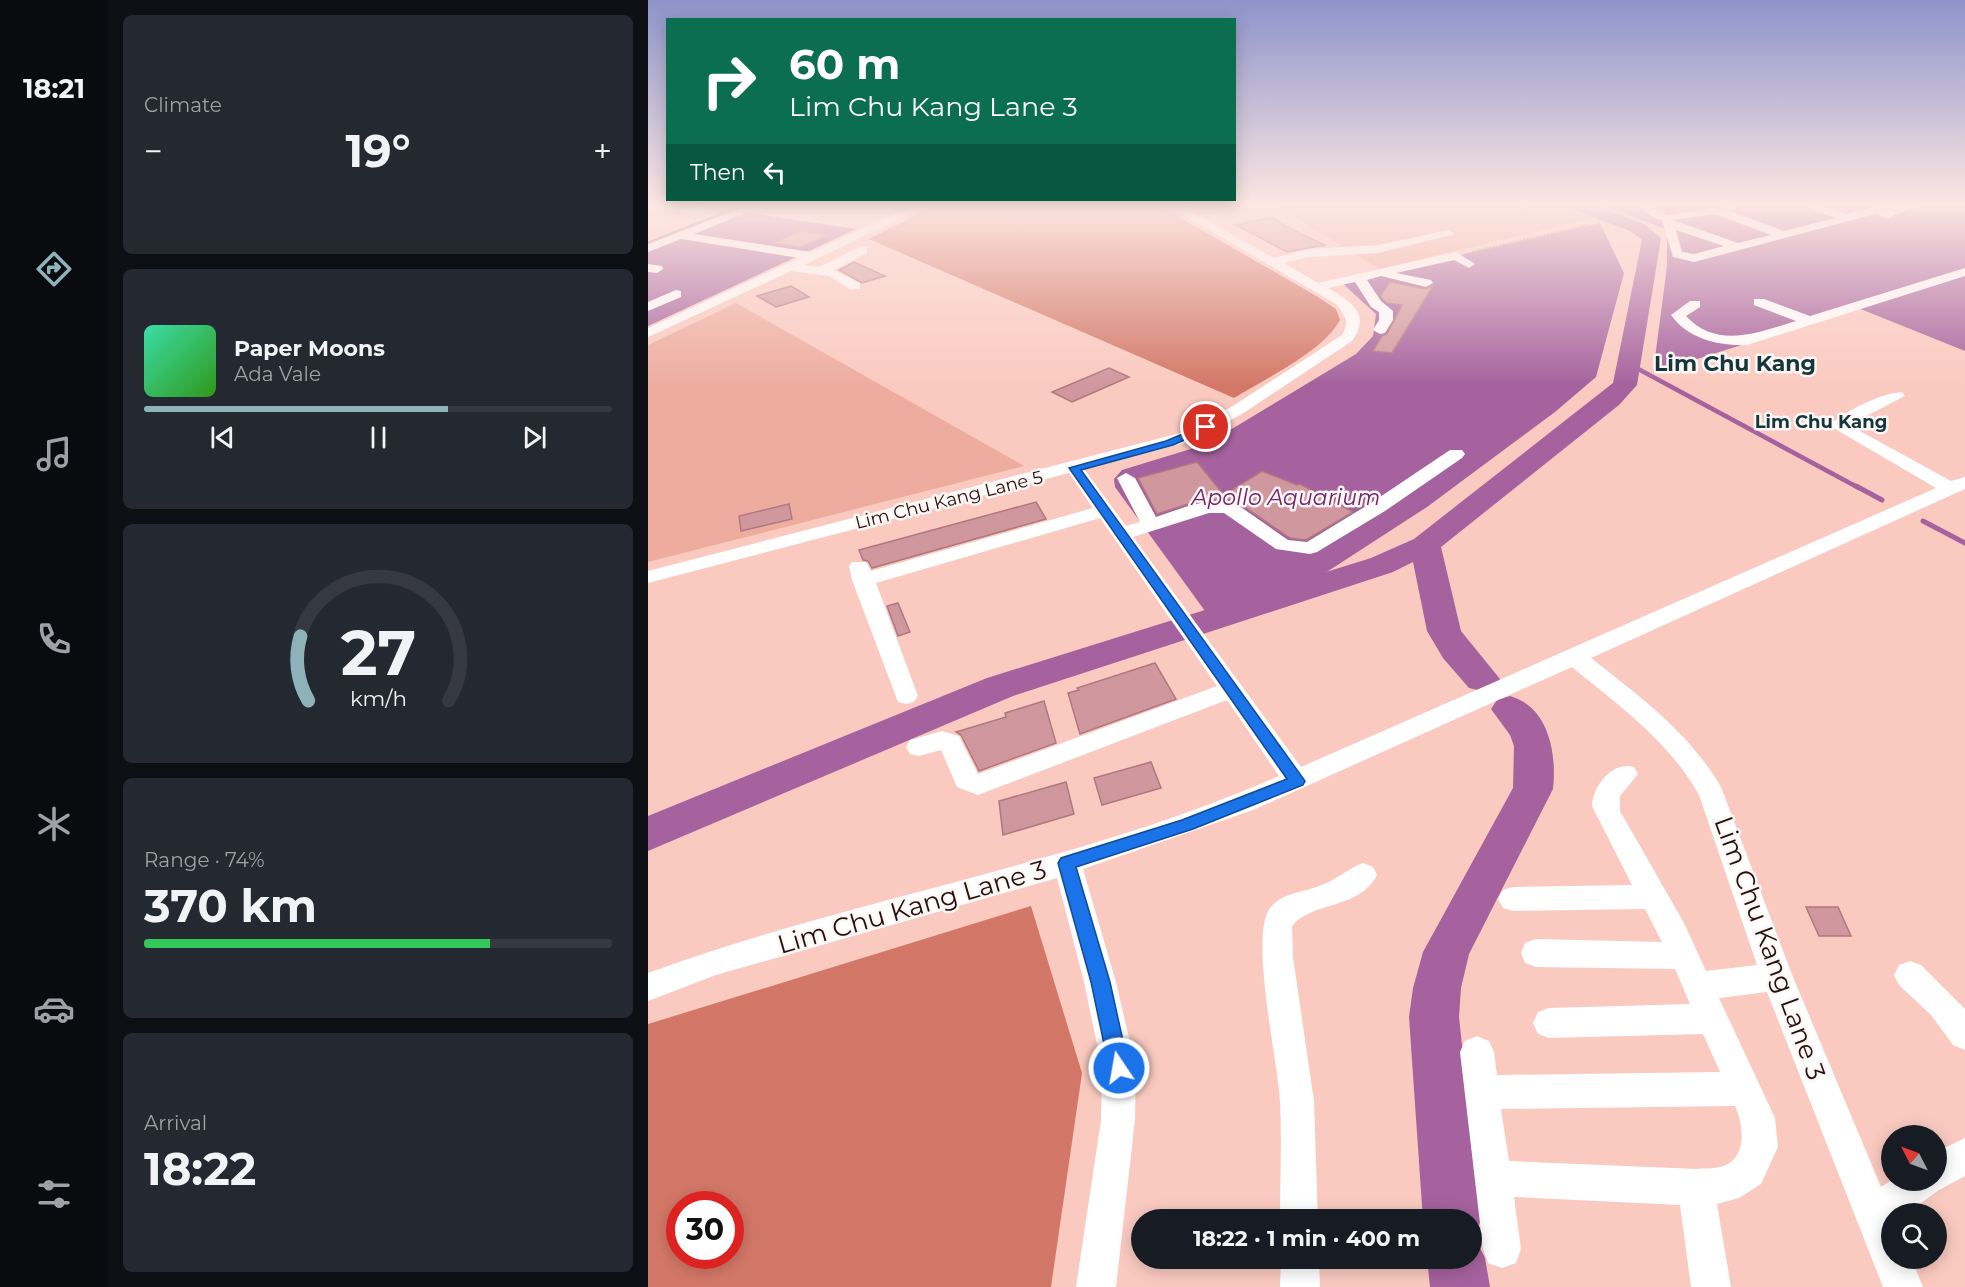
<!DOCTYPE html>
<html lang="en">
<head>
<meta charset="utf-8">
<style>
	body { margin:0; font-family:Montserrat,sans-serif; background:#242831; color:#f1f3f6; height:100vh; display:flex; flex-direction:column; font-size:22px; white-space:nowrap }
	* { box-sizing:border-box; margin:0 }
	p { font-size:20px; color:#9ea1a6 }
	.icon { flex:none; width:33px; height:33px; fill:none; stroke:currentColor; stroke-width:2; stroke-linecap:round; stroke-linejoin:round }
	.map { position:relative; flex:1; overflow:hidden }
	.panel { display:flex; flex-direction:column; gap:15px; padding:15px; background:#0d0f14; width:540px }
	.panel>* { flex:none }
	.guide { position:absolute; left:18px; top:18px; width:570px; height:183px; border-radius:0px; box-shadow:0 3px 15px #0003; background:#0b6e4f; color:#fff; overflow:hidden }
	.needle { width:39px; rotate:312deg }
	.fabs { position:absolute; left:1233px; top:1125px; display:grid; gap:12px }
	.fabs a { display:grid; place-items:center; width:66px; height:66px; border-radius:50%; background:#171b24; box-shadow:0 3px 15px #0003; font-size:30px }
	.speed { position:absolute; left:18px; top:1191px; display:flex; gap:12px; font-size:30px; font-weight:700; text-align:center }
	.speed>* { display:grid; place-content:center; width:78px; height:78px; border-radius:50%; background:#171b24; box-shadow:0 3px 15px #0003; line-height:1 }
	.speed .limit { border:9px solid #d22; background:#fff; color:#111 }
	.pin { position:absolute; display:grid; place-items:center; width:51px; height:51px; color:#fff; margin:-26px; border:3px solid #fff; border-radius:50%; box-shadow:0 2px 6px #0007 }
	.me { position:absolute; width:66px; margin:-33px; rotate:348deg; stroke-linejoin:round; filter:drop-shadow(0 0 4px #0008) }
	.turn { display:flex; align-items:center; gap:21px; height:126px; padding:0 24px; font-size:27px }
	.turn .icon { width:78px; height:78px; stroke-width:2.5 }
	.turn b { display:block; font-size:42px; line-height:51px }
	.then { display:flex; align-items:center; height:57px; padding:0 24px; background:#0003; gap:12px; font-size:22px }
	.big { font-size:45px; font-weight:700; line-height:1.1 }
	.panel .card { flex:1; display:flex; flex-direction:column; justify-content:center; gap:9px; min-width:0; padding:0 21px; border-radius:9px; background:#242831 }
	.panel .dial { align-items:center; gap:0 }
	.dial svg { height:156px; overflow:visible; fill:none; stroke:#363941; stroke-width:7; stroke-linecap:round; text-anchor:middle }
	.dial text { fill:#f1f3f6; stroke:none }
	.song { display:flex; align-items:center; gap:18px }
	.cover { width:72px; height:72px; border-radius:9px; background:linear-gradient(135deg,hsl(160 70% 55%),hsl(110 70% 35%)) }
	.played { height:6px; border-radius:3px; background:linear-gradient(90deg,#8eb2b9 65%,#363941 65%) }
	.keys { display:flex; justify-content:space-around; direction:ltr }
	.heat { display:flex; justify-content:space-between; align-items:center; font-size:33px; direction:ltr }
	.charge { height:9px; border-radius:4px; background:linear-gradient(90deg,#34c759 74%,#363941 0) }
	.trip { position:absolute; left:483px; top:1209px; width:351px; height:60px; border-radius:30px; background:#171b24; box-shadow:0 3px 15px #0003; font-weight:700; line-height:60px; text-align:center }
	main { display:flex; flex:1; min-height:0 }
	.tabs { display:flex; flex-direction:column; width:108px; justify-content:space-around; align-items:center; background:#090b0e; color:#9ea1a6 }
	.tabs .icon { width:42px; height:42px }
	.tabs .active { color:#8eb2b9 }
	.tabs b { font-size:27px; color:#f1f3f6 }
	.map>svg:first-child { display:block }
	.green { fill:#eeac9f }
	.forest { fill:#d37868; fill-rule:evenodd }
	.water { fill:#a5629e }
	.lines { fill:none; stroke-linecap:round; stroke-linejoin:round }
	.stream-far2 { stroke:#a5629e; stroke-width:3 }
	.stream-far1 { stroke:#a5629e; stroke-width:4.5 }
	.stream { stroke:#a5629e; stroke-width:5 }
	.river { fill:#a5629e; fill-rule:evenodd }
	.building { fill:#d1979e; stroke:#b0787f; stroke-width:1.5 }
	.path { stroke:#ac867f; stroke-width:2; stroke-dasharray:2 1.5; stroke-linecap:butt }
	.minor { fill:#fff; fill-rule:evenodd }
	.route { fill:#1a73e8; stroke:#114b97; stroke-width:1.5 }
	.labels { text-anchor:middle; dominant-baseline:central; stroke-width:5; stroke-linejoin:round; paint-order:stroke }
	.far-neighbourhood-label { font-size:18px; font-weight:bold; fill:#14363c; stroke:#fcf6f5 }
	.far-street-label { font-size:18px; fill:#240f0c; stroke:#fcf6f5 }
	.far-district-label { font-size:22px; font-weight:bold; fill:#14363c; stroke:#fcf6f5 }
	.water-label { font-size:22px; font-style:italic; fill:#73216d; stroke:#fcf6f5 }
	.near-street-label { font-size:26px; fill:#240f0c; stroke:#fcf6f5 }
</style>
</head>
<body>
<main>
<nav class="tabs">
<b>18:21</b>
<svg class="icon active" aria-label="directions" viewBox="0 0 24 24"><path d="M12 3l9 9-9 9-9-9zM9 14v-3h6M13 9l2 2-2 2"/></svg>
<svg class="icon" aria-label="music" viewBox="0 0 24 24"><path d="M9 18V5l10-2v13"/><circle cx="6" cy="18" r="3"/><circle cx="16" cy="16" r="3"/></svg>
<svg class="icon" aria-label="phone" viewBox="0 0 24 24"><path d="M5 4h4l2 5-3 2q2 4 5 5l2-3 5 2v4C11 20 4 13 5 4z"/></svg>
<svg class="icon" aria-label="climate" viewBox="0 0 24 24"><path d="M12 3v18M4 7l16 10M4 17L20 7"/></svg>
<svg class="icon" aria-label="car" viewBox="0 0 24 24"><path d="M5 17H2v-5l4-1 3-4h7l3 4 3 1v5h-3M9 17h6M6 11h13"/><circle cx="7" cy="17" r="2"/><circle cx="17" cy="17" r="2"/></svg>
<svg class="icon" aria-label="filters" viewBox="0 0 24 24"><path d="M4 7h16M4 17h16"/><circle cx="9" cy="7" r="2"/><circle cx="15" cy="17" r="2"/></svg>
</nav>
<section class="panel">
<div class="card"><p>Climate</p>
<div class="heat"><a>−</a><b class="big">19°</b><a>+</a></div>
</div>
<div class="card">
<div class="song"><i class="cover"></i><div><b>Paper Moons</b><p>Ada Vale</p></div></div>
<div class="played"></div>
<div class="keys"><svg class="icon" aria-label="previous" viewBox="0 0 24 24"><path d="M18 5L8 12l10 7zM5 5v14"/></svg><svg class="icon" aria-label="pause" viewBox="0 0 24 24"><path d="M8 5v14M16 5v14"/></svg><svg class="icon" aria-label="next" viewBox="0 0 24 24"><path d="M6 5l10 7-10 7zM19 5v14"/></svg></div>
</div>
<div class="card dial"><svg viewBox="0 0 100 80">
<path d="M14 69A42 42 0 1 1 86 69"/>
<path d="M14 69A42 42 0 0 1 10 36" stroke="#8eb2b9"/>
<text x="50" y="56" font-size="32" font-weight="700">27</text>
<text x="50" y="72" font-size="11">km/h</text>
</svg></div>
<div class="card"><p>Range · 74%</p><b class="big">370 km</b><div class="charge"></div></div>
<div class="card"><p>Arrival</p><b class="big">18:22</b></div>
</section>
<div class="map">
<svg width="1317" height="1287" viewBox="0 0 1317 1287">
	<rect width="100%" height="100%" fill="#facac0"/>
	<path class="green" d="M629,206H950L968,213L731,269Z
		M88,303L376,466L0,562V345Z"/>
	<path class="forest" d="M286,206H512L670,297L688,309L692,320C675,352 616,379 586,398L221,239Z
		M383,906L434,1073L403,1287H0V1024ZM32,1204H82V1256H32Z"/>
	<path class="water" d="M957,206H1317V351L1210,308L1005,373L1019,267V230Z
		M88,211L208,229L0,326V245Z
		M952,223L976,273L948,377L907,412L779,507L671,577L557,611L467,487L466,479L474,470L559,444L708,354L725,336L728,314L693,282Z"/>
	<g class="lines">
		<path class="stream-far2" d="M0,243L93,206"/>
		<path class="stream-far1" d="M981,364L1211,488"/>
		<path class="stream" d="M1208,486L1234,500
			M1275,521L1317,543"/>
		<path class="river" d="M925,206H948L996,224L1013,238L989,385L971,405L793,547L813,631L852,679L847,688L834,691L821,688L795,658L779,631L765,562L745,572L365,696L0,851V816L339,678L723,558L766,539L965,383L994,240L984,232L927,210Z
			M862,696C901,707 909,754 905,789L821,954L813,988L811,1017L833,1220L826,1236L837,1258L842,1287H782L779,1258H824V1220H775L761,1017L765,988L775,952L865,788L866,746L862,735L843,709L849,700Z"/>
	</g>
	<path class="building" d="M622,217L645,230L677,245L639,252L588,225Z
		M152,231L180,235L153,247L125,243Z
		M206,262L237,276L214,283L191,270Z
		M742,282L777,289L785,286L744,353L725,351L734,336L739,334L754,305L739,303L732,296Z
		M143,286L161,297L128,307L109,296Z
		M461,368L481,377L424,402L404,392Z
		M549,462L576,495L614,471L649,485L652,484L705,512L658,540L642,538L588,501L577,499L546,502L509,514L490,478Z
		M388,502L398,519L224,568L220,561L215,560L211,550Z
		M141,504L144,519L93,531L91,516Z
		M250,603L262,632L250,636L239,606Z
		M507,663L528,699L432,734L420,693L431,690L429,688Z
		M396,701L408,743L331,771L313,735L308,732L358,717L357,713Z
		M503,762L513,788L454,805L446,778Z
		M418,782L426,814L355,835L351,801Z
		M1158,907H1190L1203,936H1171Z"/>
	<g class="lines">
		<path class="path" d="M824,252L939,225"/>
		<path class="minor" d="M0,206C16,206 47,201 60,211L54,214L0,209Z
			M263,206H278L156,265L171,267L211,247H219V253L186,270L212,283V289H202L181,276L143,271L0,337V328L151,258L33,239L0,252V244L91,209L95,210V214L46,234L163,252Z
			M520,206H534L626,258L661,249L730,245L801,230L807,234L730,253L661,257L636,263L670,283L808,252L827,264L821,268L806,260L748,273L783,280L785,283L778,287L733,276L719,280L733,301L745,311V320L737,333L732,334L725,330L731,320V312L723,307L707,282L680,288C704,302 723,314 704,341L597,412L548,440L436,469L478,526L492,522L469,478L478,473L487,478L508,517C533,509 560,496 587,503L640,540L659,542L723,503L802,450H814L817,454L814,458L737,511L669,552L662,554L628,549L576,513H561L485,537L653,767L1288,488L1182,426C1190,414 1241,389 1255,393L1257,396L1201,425L1303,481L1317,477V489L943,658C992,697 1041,732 1073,787L1145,977L1233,1187L1244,1180H1288V1152L1317,1138V1176L1291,1190L1258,1214H1244V1258H1263L1275,1287H1235L1119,992L1071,998L1127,1118L1130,1147L1113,1184L1091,1198L1069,1204L1083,1287H1043L1032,1205L866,1197L873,1249L868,1263L854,1268L840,1263L835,1249L812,1052L817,1041L829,1036L841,1041L846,1052L849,1075L1072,1072L1055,1034L901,1038L890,1034L885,1023L890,1012L901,1008L1042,1004L1027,969L888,967L877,963L873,953L877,943L888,939L1014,942L997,909L865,911L855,908L850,899L855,890L865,887L984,885L944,806C945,785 965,761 986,767L990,774L972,796V811L1036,923L1058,971L1109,965L1051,795C1021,741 970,705 924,667L605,810L435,869L468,982L488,1068L487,1120L468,1287H428L453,1120L454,1068L436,982L409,878L68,975L0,1001V973C207,897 429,865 631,776L579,700L330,795L309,787L293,750L271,756L262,754L258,747L262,740L294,731L311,736L330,774L569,686L452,518L228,583L270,696L266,702L258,704L250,702L204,580L201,566L204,562H218L223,571L445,508L421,473L0,583V571L536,432L585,406L694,335C702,321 697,316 688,304ZM1087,1106C1096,1126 1100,1160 1072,1167C1065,1169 1056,1168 1048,1169L861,1161L853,1109Z
			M989,206H1002L1019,215L1086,206V210L1082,211L1136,231L1187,218L1157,206H1174L1199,214L1231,206H1271L1246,215L1241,219L1232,216L1231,213L1046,262L1025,257L1014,220L1006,218ZM1067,214L1123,235L1090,243L1025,220ZM1028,230L1076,246L1046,254L1034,252Z
			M0,264L14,266L15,269L9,273L0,272Z
			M1317,268V276L1099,345C1071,346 1040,339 1023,315L1042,301H1052V307L1038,316C1069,350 1112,332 1148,321L1106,305V299H1116L1162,316Z
			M28,290L33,291V297L0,311V302Z
			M715,863L725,867L729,875C712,910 659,902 644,927L645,957L666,1101L670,1220H632C632,1180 634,1140 632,1101C630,1062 601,935 622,908C635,892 654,893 671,886C687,881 699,869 715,863Z
			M1262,961L1273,965L1317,1009V1050L1305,1045L1283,1015L1251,985L1246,975L1251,965Z
			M633,1258H671L672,1287H632Z"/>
	</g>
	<linearGradient id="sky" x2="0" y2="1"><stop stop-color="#8d93ca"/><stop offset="0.53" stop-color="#fde7e3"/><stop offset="1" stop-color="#fde7e3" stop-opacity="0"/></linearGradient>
	<rect width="1317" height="386" fill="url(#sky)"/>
	<path class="route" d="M558,424L563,427L562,429L525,445L433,470L657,781L655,785L545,829L428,867L462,982L481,1068L478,1075L471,1078L464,1075L461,1068L443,982L410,863L413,858L534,820L639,779L421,468L518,441Z"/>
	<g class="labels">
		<g class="far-neighbourhood-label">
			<text x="1173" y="422">Lim Chu Kang</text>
		</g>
		<g class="far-street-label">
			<text transform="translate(301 500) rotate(-14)">Lim Chu Kang Lane 5</text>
		</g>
		<g class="far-district-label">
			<text x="1087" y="363">Lim Chu Kang</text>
		</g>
		<g class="water-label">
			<text x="638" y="497">Apollo Aquarium</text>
		</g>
		<g class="near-street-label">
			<text transform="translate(264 907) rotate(-16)">Lim Chu Kang Lane 3</text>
			<text transform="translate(1122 948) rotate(70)">Lim Chu Kang Lane 3</text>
		</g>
	</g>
</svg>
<div class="fabs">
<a><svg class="needle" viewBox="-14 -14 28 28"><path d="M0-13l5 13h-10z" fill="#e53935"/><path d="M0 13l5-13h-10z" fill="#9ea1a6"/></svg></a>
<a><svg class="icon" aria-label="search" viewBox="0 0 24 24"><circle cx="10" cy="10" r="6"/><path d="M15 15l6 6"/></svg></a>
</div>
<div class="speed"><div class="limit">30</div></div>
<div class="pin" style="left:558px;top:427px;background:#d93025"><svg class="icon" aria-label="arrive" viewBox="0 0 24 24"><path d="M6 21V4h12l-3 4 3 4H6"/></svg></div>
<svg class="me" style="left:471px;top:1068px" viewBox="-20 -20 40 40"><circle r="17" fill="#1a73e8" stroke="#fff" stroke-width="3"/><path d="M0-11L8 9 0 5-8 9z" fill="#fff"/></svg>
<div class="trip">18:22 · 1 min · 400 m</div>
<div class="guide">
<div class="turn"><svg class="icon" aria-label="right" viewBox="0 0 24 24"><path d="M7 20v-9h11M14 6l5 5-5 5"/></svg><div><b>60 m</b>Lim Chu Kang Lane 3</div></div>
<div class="then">Then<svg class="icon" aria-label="left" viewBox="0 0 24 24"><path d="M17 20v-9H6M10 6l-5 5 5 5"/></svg></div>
</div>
</div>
</main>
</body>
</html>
